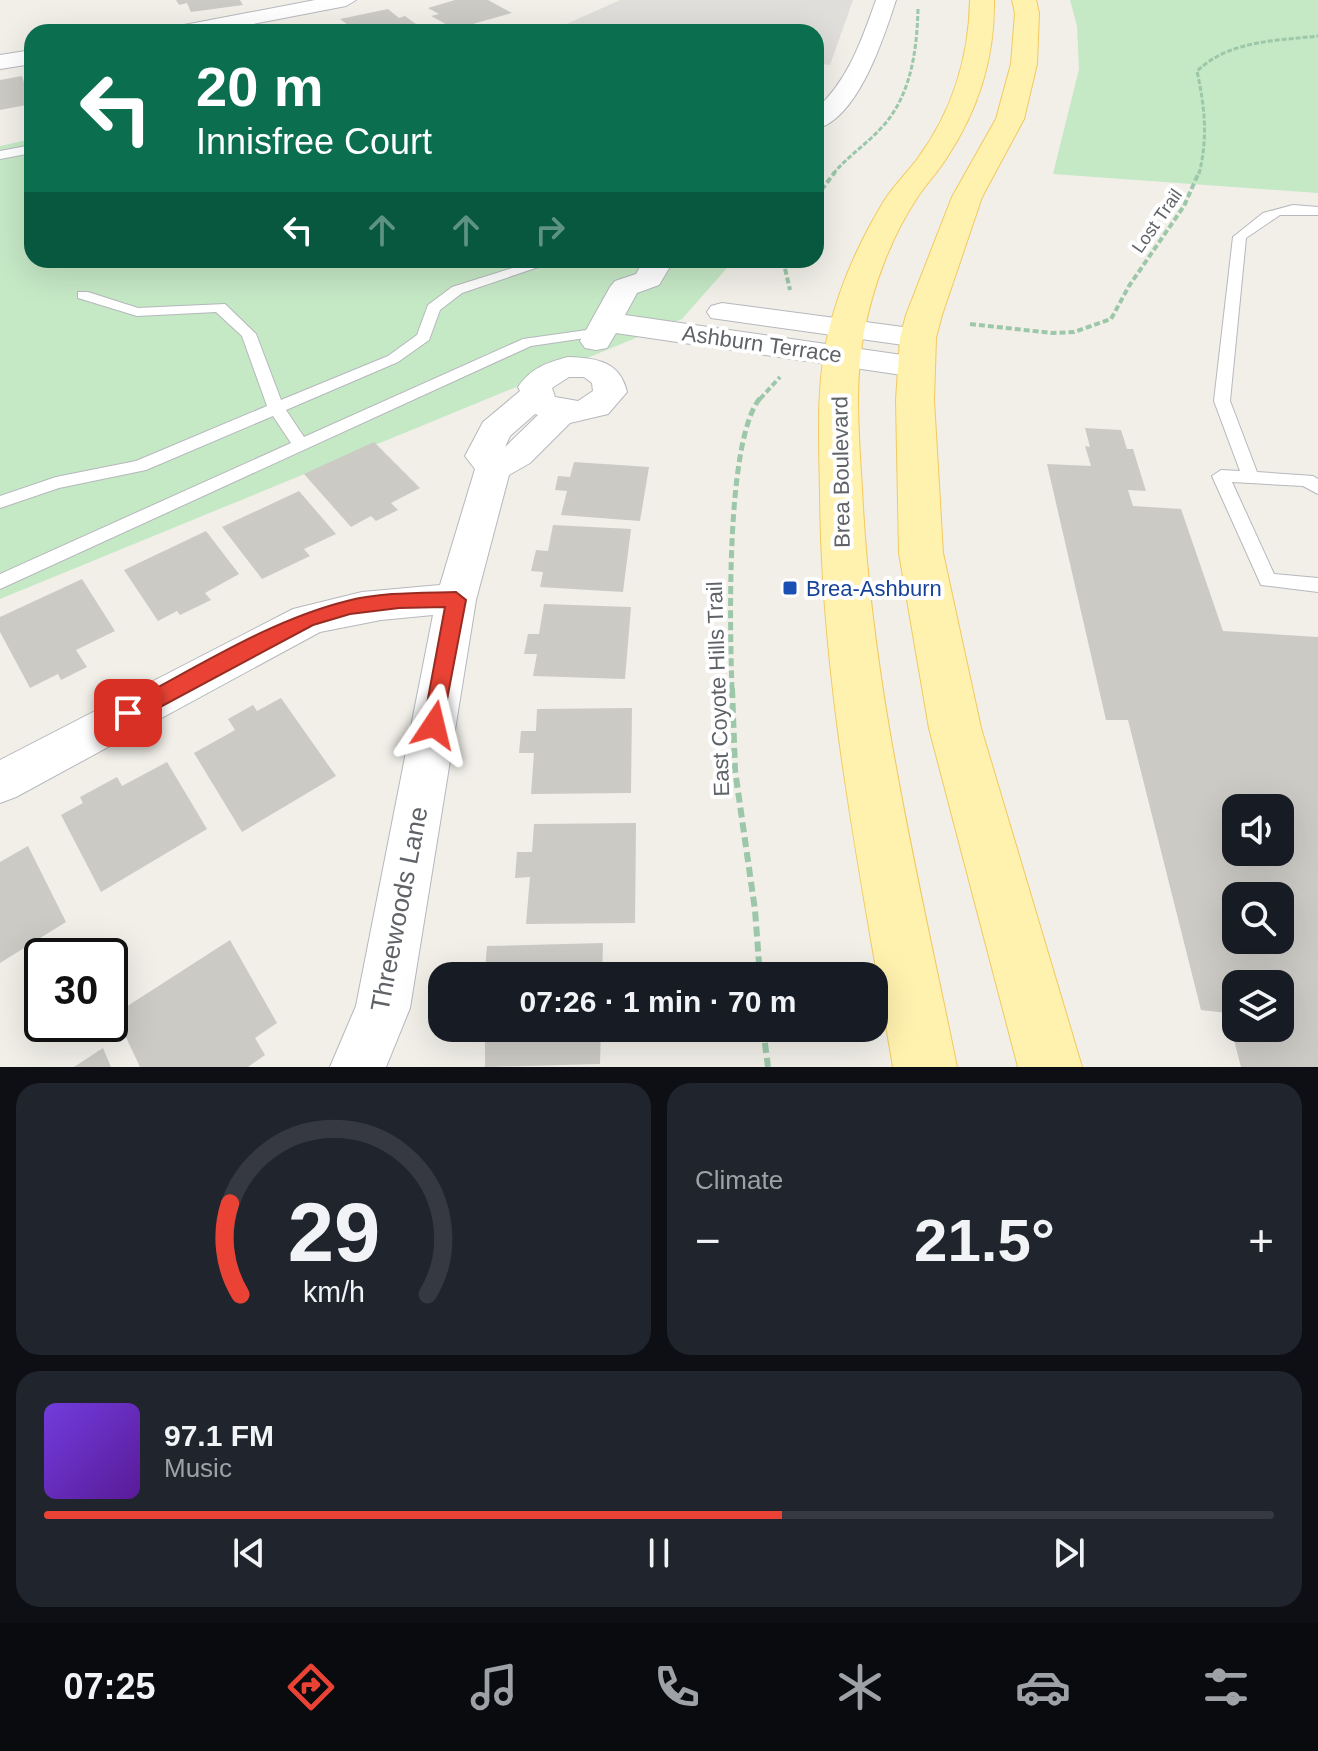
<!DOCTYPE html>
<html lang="en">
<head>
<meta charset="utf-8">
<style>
	body { margin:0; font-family:Helvetica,sans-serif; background:#20242c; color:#f1f3f6; height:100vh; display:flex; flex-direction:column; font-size:30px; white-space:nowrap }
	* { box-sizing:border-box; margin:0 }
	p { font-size:26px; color:#9ea1a6 }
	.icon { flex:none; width:44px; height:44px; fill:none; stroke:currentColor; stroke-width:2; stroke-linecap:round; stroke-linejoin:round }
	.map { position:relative; height:1067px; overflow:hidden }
	.side { display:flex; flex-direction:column; gap:16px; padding:16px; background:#0d0f14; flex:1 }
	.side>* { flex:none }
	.guide { position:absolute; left:24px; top:24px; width:800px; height:244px; border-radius:24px; box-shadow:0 8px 32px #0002; background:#0b6e4f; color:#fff; overflow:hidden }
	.buttons { position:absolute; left:1222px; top:794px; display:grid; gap:16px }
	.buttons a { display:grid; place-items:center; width:72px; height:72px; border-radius:16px; background:#171b24; box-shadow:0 8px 32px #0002; font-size:40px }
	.speed { position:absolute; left:24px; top:938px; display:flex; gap:16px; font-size:40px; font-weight:700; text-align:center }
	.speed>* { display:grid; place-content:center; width:104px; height:104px; border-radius:50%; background:#171b24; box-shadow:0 8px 32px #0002; line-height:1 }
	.speed .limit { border:4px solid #111; border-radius:12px; background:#fff; color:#111 }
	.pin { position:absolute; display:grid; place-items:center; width:68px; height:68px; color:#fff; margin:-34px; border-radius:16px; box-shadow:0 4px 12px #0006 }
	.me { position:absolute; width:88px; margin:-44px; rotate:10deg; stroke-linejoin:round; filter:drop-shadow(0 0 6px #0008) }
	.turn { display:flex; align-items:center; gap:28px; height:168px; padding:0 40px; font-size:36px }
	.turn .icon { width:104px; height:104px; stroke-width:2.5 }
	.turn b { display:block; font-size:56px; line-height:68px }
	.lanes { display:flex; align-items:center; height:76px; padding:0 40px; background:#0003; justify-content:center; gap:40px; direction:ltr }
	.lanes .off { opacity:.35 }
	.big { font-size:60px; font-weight:700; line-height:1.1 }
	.side .widget { flex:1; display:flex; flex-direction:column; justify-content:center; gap:12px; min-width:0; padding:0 28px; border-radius:24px; background:#20242c }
	.side .dial { align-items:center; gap:0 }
	.dial svg { height:208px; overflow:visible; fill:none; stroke:#363941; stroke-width:7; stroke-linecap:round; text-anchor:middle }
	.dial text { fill:#f1f3f6; stroke:none }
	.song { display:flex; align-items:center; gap:24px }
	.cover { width:96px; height:96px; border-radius:12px; background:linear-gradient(135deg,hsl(260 70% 55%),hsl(270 70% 35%)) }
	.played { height:8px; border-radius:4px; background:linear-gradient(90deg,#ea4335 60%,#363941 60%) }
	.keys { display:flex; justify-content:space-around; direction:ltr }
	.heat { display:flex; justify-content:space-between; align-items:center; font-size:44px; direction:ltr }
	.side .tiles { flex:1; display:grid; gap:16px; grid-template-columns:1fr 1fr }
	.widget:last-child { grid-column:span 2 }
	.trip { position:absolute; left:428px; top:962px; width:460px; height:80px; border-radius:24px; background:#171b24; box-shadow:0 8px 32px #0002; font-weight:700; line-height:80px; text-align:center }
	.menu { display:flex; height:128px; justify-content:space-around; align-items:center; background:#090b0e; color:#9ea1a6 }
	.menu .icon { width:56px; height:56px }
	.menu .current { color:#ea4335 }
	.menu b { font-size:36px; color:#f1f3f6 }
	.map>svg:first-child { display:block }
	.industrial { fill:#e0deda }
	.green { fill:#c5e8c5 }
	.building { fill:#cccac5; fill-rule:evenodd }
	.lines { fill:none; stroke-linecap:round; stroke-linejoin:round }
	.service-casing { stroke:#b5b8bc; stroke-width:2 }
	.minor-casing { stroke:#b5b8bc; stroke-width:2 }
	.primary-casing { stroke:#f2c960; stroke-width:2 }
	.path-far3 { stroke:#9cc7a9; stroke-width:3; stroke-dasharray:5 2; stroke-linecap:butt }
	.path-far2 { stroke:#9cc7a9; stroke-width:4; stroke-dasharray:6 3; stroke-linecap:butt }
	.path-far1 { stroke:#9cc7a9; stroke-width:5; stroke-dasharray:8 4; stroke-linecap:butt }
	.path { stroke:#9cc7a9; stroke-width:6; stroke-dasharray:10 5; stroke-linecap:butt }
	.service { fill:#fff; fill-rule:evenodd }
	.minor { fill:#fff; fill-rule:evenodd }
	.primary { fill:#fff2af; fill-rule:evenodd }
	.route { fill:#ea4335; stroke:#982c22; stroke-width:2 }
	.transit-dot { fill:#1a4fb4; stroke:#fff; stroke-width:3 }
	.labels { text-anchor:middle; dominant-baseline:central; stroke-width:8; stroke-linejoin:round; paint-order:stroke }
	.far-street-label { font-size:18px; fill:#5f6368; stroke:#fff }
	.street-label { font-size:22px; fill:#5f6368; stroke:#fff }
	.transit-label { font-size:22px; fill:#164399; stroke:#fff; text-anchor:start }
	.near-street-label { font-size:26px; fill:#5f6368; stroke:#fff }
</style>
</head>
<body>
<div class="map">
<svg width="1318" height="1067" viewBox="0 0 1318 1067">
	<rect width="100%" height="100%" fill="#f1efe8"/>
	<path class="industrial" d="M620,0H853L830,65L816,63V32H603L562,26Z"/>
	<path class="green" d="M1070,0H1318V193L1053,174L1079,69L1077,26Z
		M32,139V260H734L682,319L0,599V146Z"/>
	<path class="building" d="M176,0H240L243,5L191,12L187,3L179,5Z
		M455,0H488L512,13L455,29L431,16L439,14L428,8Z
		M388,9L399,18L405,16L424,30L344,32L338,27L348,25L340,19Z
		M22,76L25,85L32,84V104L0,110V80Z
		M1085,428L1121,430L1127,449H1133L1146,491L1128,490L1133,506L1181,509L1223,631L1318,637V1067H1241L1227,1013L1201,1010L1128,720H1106L1047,464L1091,466L1085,446L1090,447ZM1236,808H1280V852H1236ZM1236,896H1280V940H1236ZM1236,984H1280V1028H1236Z
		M374,442L420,488L391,503L398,510L376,521L371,516L351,527L304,474Z
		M574,462L649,467L640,521L561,515L567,491L555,490L558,476L570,477Z
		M299,491L336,534L304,549L310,556L262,579L222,527Z
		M553,525L631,529L623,592L540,587L543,572L531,571L536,550L548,551Z
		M206,531L239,574L205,593L211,600L180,615L177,611L158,621L124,570Z
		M82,579L115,631L76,650L87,667L61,680L58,674L30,688L0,632V617Z
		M544,604L631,607L625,679L533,676L537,654H524L528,634H539Z
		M281,698L336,776L242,832L194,753L235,730L228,719L253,705L257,711Z
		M632,708L631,793L531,794L534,753H519L521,731H536L537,709Z
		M167,762L207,829L101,892L61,815L83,803L80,797L117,777L122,786Z
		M636,823L635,923L526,924L530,877L515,878L517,852H532L534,824Z
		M28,846L66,922L0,963V862Z
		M230,940L277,1023L255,1038L265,1055L248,1067H140L115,1014Z
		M603,943L602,976H476L477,970H485L487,946Z
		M485,1028H601L600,1064L485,1067Z
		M103,1048L111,1067H74Z"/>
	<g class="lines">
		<defs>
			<path id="service" d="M32,145V153L0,159V151Z
				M1293,205L1318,207V215H1280L1246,238L1230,401L1257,472L1313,476L1318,479V494L1303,486L1232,482L1274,574L1318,578V592L1261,585L1212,476L1221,470L1240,471L1214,401L1233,237L1263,213Z
				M538,260H559L462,293L440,310L429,340L398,362L286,410L304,437L523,339L601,328L606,329V335L531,346L0,589V574L291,443L273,416L146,470L59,488L0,508V496L56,477L136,461L267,406L242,336L216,312L137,316L78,298V292H88L138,308L225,304L256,334L281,400L388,356L417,335L428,305L452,287Z"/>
			<path id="minor" d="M315,0H356L346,6L212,32H169L179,26Z
				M876,0H896C884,37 858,119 816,129V109C848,81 862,39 876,0Z
				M32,50V64L0,69V55Z
				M644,260H674L659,285L637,293L625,315L916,357L927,360L932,367L927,374L916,377L616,333L607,348L596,350L585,348L580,341L610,287L615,281L636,274Z
				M722,303L918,329L929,331L934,338L929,345L918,347L711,318L707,312L711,306Z
				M568,357C596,358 620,361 627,392L608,414L570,423L530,463L509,475L476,600L410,1008L386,1067H330L356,1006L433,615L381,620L320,632L16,797L0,803V760L293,609L362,592L440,585L475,469L465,456L483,422L520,391L518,387C531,368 546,363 568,357ZM569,377H584L592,383L593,391L578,401L555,397L552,388ZM535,414L538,415L505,447L510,436Z"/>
			<path id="primary" d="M970,0H994C995,58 978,111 946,159C937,173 926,184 917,198C891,237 873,286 864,332C854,384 859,437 862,489C871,685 918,876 957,1067H893C861,876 821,685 820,491C819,439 816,385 828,334C839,287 859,242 884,201C894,185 907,173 918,158C952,112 969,57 970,0Z
				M1012,0H1036L1039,13L1037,64L1024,119L982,197L942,315L936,338L934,400L943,553L981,728L1082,1067H1018L929,728L899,553L896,400L900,338L906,315L952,197L996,119L1011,64L1015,13Z"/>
		</defs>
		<use href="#service" class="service-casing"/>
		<use href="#minor" class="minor-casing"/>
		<use href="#primary" class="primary-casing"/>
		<path class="path-far3" d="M833,174C848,156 867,144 883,126C911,95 917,50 918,9
			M1199,174C1208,138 1205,108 1197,71C1230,40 1275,41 1318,36"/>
		<path class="path-far2" d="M816,197L835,172
			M783,260L790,290
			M970,324L1052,333L1074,332L1111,319L1129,286L1184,206L1199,172
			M760,399L780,377"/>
		<path class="path-far1" d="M732,690C730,632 725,437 761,397"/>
		<path class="path" d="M732,688L735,770L755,910L760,976
			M763,1028L768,1067"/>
		<use href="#service" class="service"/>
		<use href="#minor" class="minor"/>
		<use href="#primary" class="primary"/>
	</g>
	<path class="route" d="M456,592L466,600L441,731L434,734L426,731L423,725L445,607L399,608L350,614L313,625L136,720L128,722L121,720L118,713L121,707C193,670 267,621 347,601C382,592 420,593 456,592Z"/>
	<rect class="transit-dot" x="782" y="580" width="16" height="16" rx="4"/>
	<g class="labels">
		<g class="far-street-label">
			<text transform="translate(1157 221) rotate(-55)">Lost Trail</text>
		</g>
		<g class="street-label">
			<text transform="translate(762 344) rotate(8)">Ashburn Terrace</text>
			<text transform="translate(841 472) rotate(-91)">Brea Boulevard</text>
			<text transform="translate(718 689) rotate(-92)">East Coyote Hills Trail</text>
		</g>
		<g class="transit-label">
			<text x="806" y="588">Brea-Ashburn</text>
		</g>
		<g class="near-street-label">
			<text transform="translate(399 909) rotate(-79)">Threewoods Lane</text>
		</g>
	</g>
</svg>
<div class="buttons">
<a><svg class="icon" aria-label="sound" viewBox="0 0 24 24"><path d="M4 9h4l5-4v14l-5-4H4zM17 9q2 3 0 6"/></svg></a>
<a><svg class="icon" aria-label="search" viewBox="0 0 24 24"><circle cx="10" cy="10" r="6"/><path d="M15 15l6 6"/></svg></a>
<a><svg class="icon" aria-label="layers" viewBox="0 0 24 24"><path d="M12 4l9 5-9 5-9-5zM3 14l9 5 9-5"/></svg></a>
</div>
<div class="speed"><div class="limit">30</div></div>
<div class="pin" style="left:128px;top:713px;background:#d93025"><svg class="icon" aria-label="arrive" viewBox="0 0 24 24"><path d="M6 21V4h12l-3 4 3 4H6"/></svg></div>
<svg class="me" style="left:434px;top:725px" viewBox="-20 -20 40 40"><path d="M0-17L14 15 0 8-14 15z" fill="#ea4335" stroke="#fff" stroke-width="4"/></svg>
<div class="trip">07:26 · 1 min · 70 m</div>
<div class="guide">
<div class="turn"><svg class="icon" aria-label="left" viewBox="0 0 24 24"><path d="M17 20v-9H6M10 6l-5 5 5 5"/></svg><div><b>20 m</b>Innisfree Court</div></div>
<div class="lanes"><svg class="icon" aria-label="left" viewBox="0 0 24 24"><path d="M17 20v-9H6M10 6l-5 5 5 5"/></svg><svg class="icon off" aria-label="ahead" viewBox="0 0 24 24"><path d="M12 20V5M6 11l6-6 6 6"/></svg><svg class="icon off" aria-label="ahead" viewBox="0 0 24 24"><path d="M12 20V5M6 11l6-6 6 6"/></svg><svg class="icon off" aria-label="right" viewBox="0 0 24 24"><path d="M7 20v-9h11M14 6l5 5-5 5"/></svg></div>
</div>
</div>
<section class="side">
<div class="tiles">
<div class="widget dial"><svg viewBox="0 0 100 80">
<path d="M14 69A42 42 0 1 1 86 69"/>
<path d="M14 69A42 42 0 0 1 10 34" stroke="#ea4335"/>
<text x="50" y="56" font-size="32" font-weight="700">29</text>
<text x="50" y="72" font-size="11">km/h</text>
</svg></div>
<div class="widget"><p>Climate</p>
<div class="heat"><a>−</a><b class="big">21.5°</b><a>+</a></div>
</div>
<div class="widget">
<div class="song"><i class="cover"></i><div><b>97.1 FM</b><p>Music</p></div></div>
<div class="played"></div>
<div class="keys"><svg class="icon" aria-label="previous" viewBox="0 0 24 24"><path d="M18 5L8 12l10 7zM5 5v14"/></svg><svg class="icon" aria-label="pause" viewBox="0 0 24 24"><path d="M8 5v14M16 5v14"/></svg><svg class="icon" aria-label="next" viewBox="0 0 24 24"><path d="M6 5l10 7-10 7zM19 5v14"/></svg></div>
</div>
</div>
</section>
<nav class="menu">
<b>07:25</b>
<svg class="icon current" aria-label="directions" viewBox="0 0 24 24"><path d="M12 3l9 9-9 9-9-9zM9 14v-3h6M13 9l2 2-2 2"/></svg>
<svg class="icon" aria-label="music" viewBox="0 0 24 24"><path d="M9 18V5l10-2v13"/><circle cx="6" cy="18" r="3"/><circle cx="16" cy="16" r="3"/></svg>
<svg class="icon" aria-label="phone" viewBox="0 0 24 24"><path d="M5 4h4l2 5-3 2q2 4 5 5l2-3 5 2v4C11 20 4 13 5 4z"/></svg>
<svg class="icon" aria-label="climate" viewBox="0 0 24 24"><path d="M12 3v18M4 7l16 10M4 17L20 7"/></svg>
<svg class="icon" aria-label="car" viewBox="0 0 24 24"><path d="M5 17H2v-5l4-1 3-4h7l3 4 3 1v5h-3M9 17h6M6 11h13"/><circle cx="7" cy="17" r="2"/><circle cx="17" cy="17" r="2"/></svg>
<svg class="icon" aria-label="filters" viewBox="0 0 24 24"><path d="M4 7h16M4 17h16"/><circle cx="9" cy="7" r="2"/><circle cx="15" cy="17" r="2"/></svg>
</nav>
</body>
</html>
